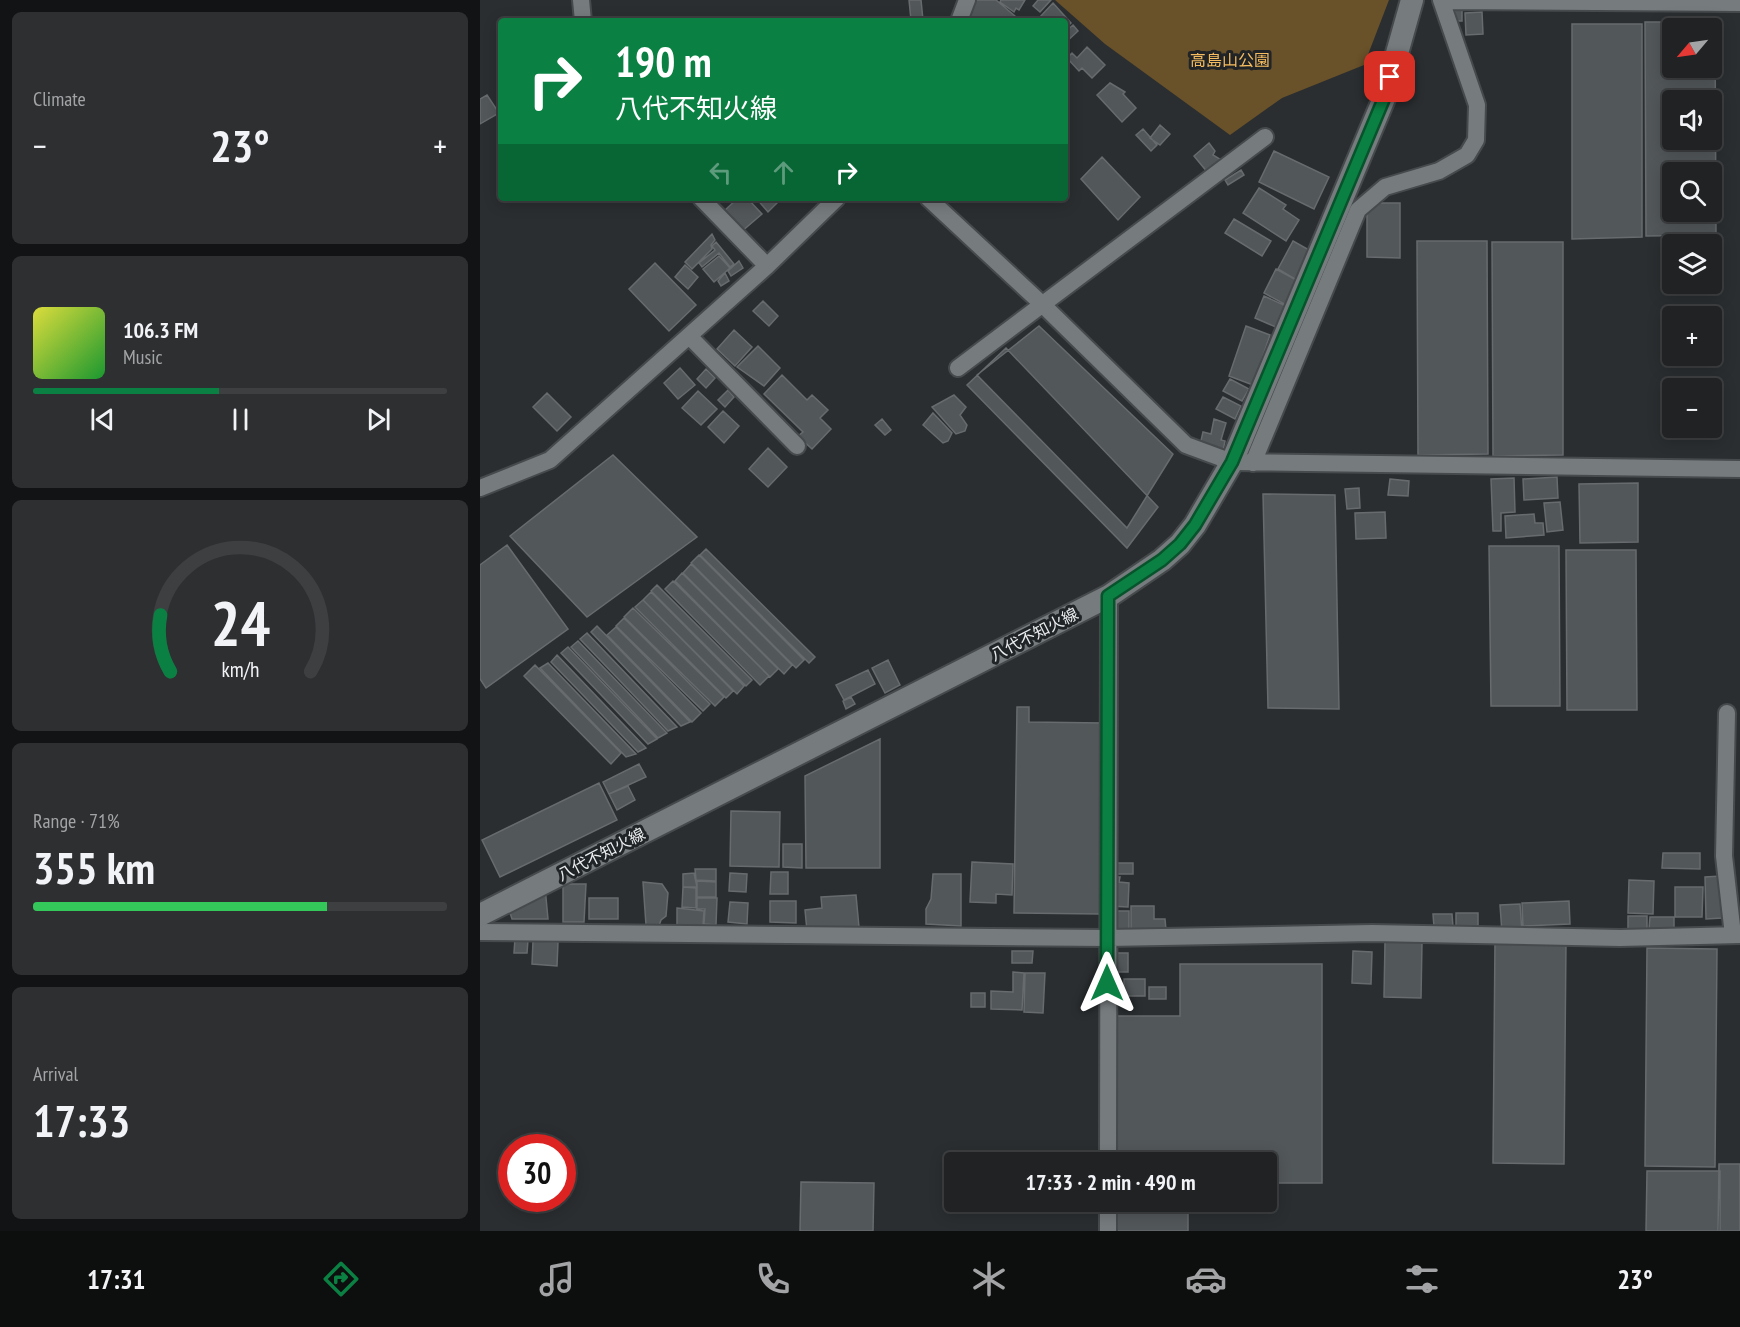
<!DOCTYPE html>
<html lang="en">
<head>
<meta charset="utf-8">
<style>
	body { margin:0; font-family:"PT Sans Narrow","Noto Sans JP",sans-serif; background:#2d2f31; color:#f1f3f6; height:100vh; display:flex; flex-direction:column; font-size:22px; white-space:nowrap }
	* { box-sizing:border-box; margin:0 }
	p { font-size:20px; color:#a2a4a6 }
	.icon { flex:none; width:33px; height:33px; fill:none; stroke:currentColor; stroke-width:2; stroke-linecap:round; stroke-linejoin:round }
	.map { position:relative; flex:1; overflow:hidden }
	.details { display:flex; flex-direction:column; gap:12px; padding:12px; background:#121314; width:480px }
	.details>* { flex:none }
	.hud { position:absolute; left:18px; top:18px; width:570px; height:183px; border-radius:6px; box-shadow:0 3px 15px #0003,0 0 0 2px #3d3f41; background:#0b8043; color:#fff; overflow:hidden }
	.needle { width:39px; rotate:241deg }
	.tools { position:absolute; left:1182px; top:18px; display:grid; gap:12px }
	.tools a { display:grid; place-items:center; width:60px; height:60px; border-radius:6px; background:#202224; box-shadow:0 3px 15px #0003,0 0 0 2px #3d3f41; font-size:30px }
	.speed { position:absolute; left:18px; top:1134px; display:flex; gap:12px; font-size:30px; font-weight:700; text-align:center }
	.speed>* { display:grid; place-content:center; width:78px; height:78px; border-radius:50%; background:#202224; box-shadow:0 3px 15px #0003,0 0 0 2px #3d3f41; line-height:1 }
	.speed .limit { border:9px solid #d22; background:#fff; color:#111 }
	.pin { position:absolute; display:grid; place-items:center; width:51px; height:51px; color:#fff; margin:-26px; border-radius:12px; box-shadow:0 3px 9px #0006 }
	.me { position:absolute; width:66px; margin:-33px; rotate:0deg; stroke-linejoin:round; filter:drop-shadow(0 0 4px #0008) }
	.turn { display:flex; align-items:center; gap:21px; height:126px; padding:0 18px; font-size:27px }
	.turn .icon { width:78px; height:78px; stroke-width:2.5 }
	.turn b { display:block; font-size:42px; line-height:51px }
	.lanes { display:flex; align-items:center; height:57px; padding:0 18px; background:#0003; justify-content:center; gap:30px; direction:ltr }
	.lanes .off { opacity:.35 }
	.big { font-size:45px; font-weight:700; line-height:1.1 }
	.details .widget { flex:1; display:flex; flex-direction:column; justify-content:center; gap:9px; min-width:0; padding:0 21px; border-radius:9px; background:#2d2f31 }
	.details .dial { align-items:center; gap:0 }
	.dial svg { height:156px; overflow:visible; fill:none; stroke:#3d3f41; stroke-width:7; stroke-linecap:round; text-anchor:middle }
	.dial text { fill:#f1f3f6; stroke:none }
	.song { display:flex; align-items:center; gap:18px }
	.cover { width:72px; height:72px; border-radius:9px; background:linear-gradient(135deg,hsl(60 70% 55%),hsl(130 70% 35%)) }
	.played { height:6px; border-radius:3px; background:linear-gradient(90deg,#0b8043 45%,#3d3f41 45%) }
	.keys { display:flex; justify-content:space-around; direction:ltr }
	.heat { display:flex; justify-content:space-between; align-items:center; font-size:33px; direction:ltr }
	.charge { height:9px; border-radius:4px; background:linear-gradient(90deg,#34c759 71%,#3d3f41 0) }
	.trip { position:absolute; left:464px; top:1152px; width:333px; height:60px; border-radius:6px; background:#202224; box-shadow:0 3px 15px #0003,0 0 0 2px #3d3f41; font-weight:700; line-height:60px; text-align:center }
	.tab-bar { display:flex; height:96px; justify-content:space-around; align-items:center; background:#0d0e0e; color:#a2a4a6 }
	.tab-bar .icon { width:42px; height:42px }
	.tab-bar .current { color:#0b8043 }
	.tab-bar b { font-size:27px; color:#f1f3f6 }
	main { display:flex; flex:1; min-height:0 }
	.map>svg:first-child { display:block }
	.green { fill:#695129 }
	.building { fill:#52575a; stroke:#676b6e; stroke-width:1.5; fill-rule:evenodd }
	.lines { fill:none; stroke-linecap:round; stroke-linejoin:round }
	.minor-casing { stroke:#464a4c; stroke-width:20 }
	.secondary-casing { stroke:#464a4c; stroke-width:26 }
	.minor { stroke:#767b7e; stroke-width:16 }
	.secondary { stroke:#767b7e; stroke-width:22 }
	.route-casing { stroke:#07532c; stroke-width:15 }
	.route { stroke:#0b8043; stroke-width:10 }
	.labels { text-anchor:middle; dominant-baseline:central; stroke-width:6; stroke-linejoin:round; paint-order:stroke }
	.park-label { font-size:16px; fill:#f4bb60; stroke:#202426 }
	.street-label { font-size:16px; fill:#ebedef; stroke:#202426 }
</style>
</head>
<body>
<main>
<section class="details">
<div class="widget"><p>Climate</p>
<div class="heat"><a>−</a><b class="big">23°</b><a>+</a></div>
</div>
<div class="widget">
<div class="song"><i class="cover"></i><div><b>106.3 FM</b><p>Music</p></div></div>
<div class="played"></div>
<div class="keys"><svg class="icon" aria-label="previous" viewBox="0 0 24 24"><path d="M18 5L8 12l10 7zM5 5v14"/></svg><svg class="icon" aria-label="pause" viewBox="0 0 24 24"><path d="M8 5v14M16 5v14"/></svg><svg class="icon" aria-label="next" viewBox="0 0 24 24"><path d="M6 5l10 7-10 7zM19 5v14"/></svg></div>
</div>
<div class="widget dial"><svg viewBox="0 0 100 80">
<path d="M14 69A42 42 0 1 1 86 69"/>
<path d="M14 69A42 42 0 0 1 9 40" stroke="#0b8043"/>
<text x="50" y="56" font-size="32" font-weight="700">24</text>
<text x="50" y="72" font-size="11">km/h</text>
</svg></div>
<div class="widget"><p>Range · 71%</p><b class="big">355 km</b><div class="charge"></div></div>
<div class="widget"><p>Arrival</p><b class="big">17:33</b></div>
</section>
<div class="map">
<svg width="1260" height="1231" viewBox="0 0 1260 1231">
	<rect width="100%" height="100%" fill="#2a2e30"/>
	<path class="green" d="M575,0H909L884,65L802,98L750,135L625,44Z"/>
	<path class="building" d="M429,0H441L443,20H431Z
		M496,0H516L535,16L531,21H486Z
		M521,0H545L539,10L536,8L534,12L520,2Z
		M558,0H571L560,12L553,6Z
		M573,3L591,23L585,29V21L558,19Z
		M975,9H982V21H976Z
		M1002,12L1003,34L986,35L985,13Z
		M1165,22H1235L1236,235L1166,236ZM1192,28H1232V68H1192ZM1192,100H1232V140H1192ZM1192,172H1232V212H1192Z
		M1092,24H1162V237L1092,239Z
		M593,25L598,31L585,43V32Z
		M607,47L625,65L612,78L602,68L599,71L587,58L592,53L597,58Z
		M630,83L645,92L643,94L656,108L642,122L617,95Z
		M7,95L19,113L0,124V99Z
		M680,125L690,134L680,145L670,138Z
		M663,129L677,145L671,151L656,135Z
		M729,143L735,151L733,155L743,161L728,173L714,156Z
		M794,151L849,177L834,209L779,182Z
		M622,157L660,197L638,220L601,179Z
		M761,170L764,175L748,185L745,180Z
		M779,188L806,205L803,209L819,220L806,241L763,213Z
		M258,198H267L282,214L261,232L243,212Z
		M276,198H302L288,212Z
		M896,203H920V258L887,257V211Z
		M754,219L791,241L782,256L745,233Z
		M232,234L235,240L231,245L232,249L212,269L205,262Z
		M813,241L831,251L820,282L798,269Z
		M937,241H1007L1008,454L938,455Z
		M236,242L254,264L250,267L239,253L222,267L219,263L235,250L232,246Z
		M1012,242H1083V455L1013,456Z
		M239,256L250,268L234,282L223,269Z
		M259,261L263,268L251,276L248,271Z
		M175,263L216,305L189,331L149,289Z
		M205,265L218,277L208,289L195,277Z
		M796,269L820,282L808,306L784,293Z
		M245,273L249,281L241,286L238,281Z
		M784,296L808,307L798,328L775,318Z
		M283,301L298,316L289,326L273,311Z
		M559,326L693,454L647,528L497,375Z
		M766,326L790,335L773,385L749,376Z
		M254,330L272,347L255,366L237,349Z
		M278,346L300,368L284,386L257,367Z
		M526,348L678,507L647,548L487,385Z
		M200,368L215,385L198,399L184,383Z
		M226,369L235,378L226,388L217,379Z
		M302,375L327,400L332,395L348,410L340,418L351,429L332,449L318,436L323,432L284,394Z
		M750,379L769,389L762,401L743,391Z
		M248,390L254,397L245,407L238,400Z
		M218,391L237,409L221,425L202,408Z
		M67,393L91,417L77,431L53,407Z
		M474,395L486,407L480,415L487,425L485,431L476,434L452,407Z
		M743,397L761,406L755,419L736,409Z
		M243,411L259,426L244,443L228,427Z
		M453,413L472,433L468,441L463,443L443,425Z
		M402,419L411,430L405,435L395,425Z
		M734,419L746,423L741,440L745,441L743,451L720,445L723,432L731,434Z
		M288,448L307,467L288,487L269,469Z
		M133,455L217,537L107,617L30,536Z
		M1077,477L1078,498L1044,500L1043,479Z
		M1034,478L1035,512L1021,513V531H1013L1011,479Z
		M910,479L929,481L928,496L908,495Z
		M1158,483V542L1100,543L1099,484Z
		M879,488L880,508L867,509L865,489Z
		M783,494L855,495L859,709L788,708Z
		M1080,502L1083,530L1067,532L1064,503Z
		M905,512L906,538L876,539L875,513Z
		M1054,514L1055,523H1063L1064,535L1026,538L1025,516Z
		M27,545L88,629L6,688L0,679V565Z
		M1009,546H1079L1080,706H1011Z
		M226,549L335,657L329,663L220,555Z
		M1086,550H1156L1157,710H1087Z
		M219,555L324,660L316,668L211,563Z
		M211,564L312,665L304,674L203,573Z
		M202,573L298,669L290,677L195,581Z
		M193,581L289,676L280,685L185,589Z
		M177,585L272,680L266,686L171,591Z
		M171,592L264,686L257,694L163,600Z
		M163,600L253,691L246,698L155,607Z
		M153,608L244,697L235,706L144,617Z
		M144,618L230,704L223,711L136,626Z
		M117,626L210,722L201,726L111,632Z
		M136,627L221,713L212,722L127,635Z
		M107,633L197,727L188,731L100,639Z
		M98,641L187,733L178,738L91,647Z
		M88,647L177,739L168,744L81,653Z
		M77,655L166,748L158,752L71,662Z
		M408,660L420,685L405,693L392,668Z
		M68,663L156,754L146,757L60,668Z
		M55,665L141,753L131,764L44,676Z
		M388,670L395,684L364,700L356,685Z
		M371,697L375,704L366,709L363,701Z
		M537,707H549V722L623,723L620,914L534,913Z
		M400,739V868H326L325,776Z
		M159,764L166,777L129,794L123,782Z
		M119,783L137,820L20,877L2,840Z
		M148,786L155,800L137,810L129,794Z
		M251,811L300,812L299,867L250,866Z
		M303,844H322V868L303,867Z
		M1183,853H1220V869L1182,868Z
		M492,862L533,864L532,895L516,894V903L490,902Z
		M632,863H653V874H633Z
		M215,869H236V881L216,880Z
		M291,872H308V894H290Z
		M214,873L217,887H203V874Z
		M250,873L267,874L266,892L249,891Z
		M453,874H481V926L446,924V909L451,899Z
		M1241,876L1242,918L1226,919L1225,877Z
		M631,877H640L639,882L649,883L648,907L629,906Z
		M1149,880L1174,881L1173,914L1148,913Z
		M217,881L236,882V897H217Z
		M163,882L182,884L188,893L186,916L181,920L179,926L166,925Z
		M83,884H106L104,922H83Z
		M65,887L68,919H32L27,903Z
		M203,887L216,888V908L202,907Z
		M1195,887H1223L1222,917H1195Z
		M376,895L379,927L327,931L325,910L342,908L341,897Z
		M109,898H138V919H109Z
		M217,898H237L236,925L224,924L225,909H217Z
		M290,901H316V923L290,922Z
		M1089,901L1090,924L1043,926L1042,903Z
		M250,902L268,903L267,924L248,922Z
		M1040,904L1042,932L1022,933L1020,905Z
		M651,906H674V919H685L686,930L651,931Z
		M197,908L224,911L223,926H197Z
		M634,911H649V935H633Z
		M976,913H998V929H976Z
		M953,914H972L973,927H954Z
		M1148,916H1167V929H1148Z
		M1170,917H1194V929H1169Z
		M35,938L48,940L47,953H34Z
		M1015,940L1086,941L1084,1164L1013,1163Z
		M53,941L78,942L77,966L52,964Z
		M905,942H942L941,998L904,997Z
		M1167,948L1237,949L1235,1167L1165,1166Z
		M532,951H553L552,963H532Z
		M873,951L892,952L891,984L872,983Z
		M635,953H648V972H635Z
		M700,964H842V1183H786V1162H634V1016H700Z
		M533,972L544,973L542,1010L511,1009V991L533,992Z
		M545,973H565L563,1013L544,1012Z
		M644,979H665V996H644Z
		M669,987H686V999H669Z
		M491,993H505V1007H491Z
		M1239,1164H1260V1231H1238Z
		M1167,1171H1240V1231H1166Z
		M321,1182L394,1183L393,1231H320Z
		M634,1202H708V1231H634Z"/>
	<g class="lines">
		<defs>
			<path id="minor" d="M101,0L103,21
				M962,1L1260,3
				M479,21L487,0
				M221,198L287,266
				M448,198L562,304L706,445L752,462L1260,469
				M209,336L317,446
				M478,368L785,137
				M773,463L878,210L905,187L959,171L987,155L996,140L997,105L961,0
				M0,488L70,460L287,266L357,198
				M1247,713L1244,856L1253,935
				M0,932L627,938L892,933L1140,938L1260,935
				M628,1162L629,596
				M628,1202V1231"/>
			<path id="secondary" d="M0,915L629,596L682,560L700,544L715,525L752,462L905,96L932,0"/>
		</defs>
		<use href="#minor" class="minor-casing"/>
		<use href="#secondary" class="secondary-casing"/>
		<use href="#minor" class="minor"/>
		<use href="#secondary" class="secondary"/>
	</g>
	<g class="lines">
		<defs>
			<path id="route" d="M627,983L628,596L682,560L700,544L715,525L752,462L905,96L910,77"/>
		</defs>
		<use href="#route" class="route-casing"/>
		<use href="#route" class="route"/>
	</g>
	<g class="labels">
		<g class="park-label">
			<text x="750" y="60">高島山公園</text>
		</g>
		<g class="street-label">
			<text transform="translate(554 634) rotate(-27)">八代不知火線</text>
			<text transform="translate(121 854) rotate(-27)">八代不知火線</text>
		</g>
	</g>
</svg>
<div class="tools">
<a><svg class="needle" viewBox="-14 -14 28 28"><path d="M0-13l5 13h-10z" fill="#e53935"/><path d="M0 13l5-13h-10z" fill="#a2a4a6"/></svg></a>
<a><svg class="icon" aria-label="sound" viewBox="0 0 24 24"><path d="M4 9h4l5-4v14l-5-4H4zM17 9q2 3 0 6"/></svg></a>
<a><svg class="icon" aria-label="search" viewBox="0 0 24 24"><circle cx="10" cy="10" r="6"/><path d="M15 15l6 6"/></svg></a>
<a><svg class="icon" aria-label="layers" viewBox="0 0 24 24"><path d="M12 4l9 5-9 5-9-5zM3 14l9 5 9-5"/></svg></a>
<a>+</a>
<a>−</a>
</div>
<div class="speed"><div class="limit">30</div></div>
<div class="pin" style="left:910px;top:77px;background:#d93025"><svg class="icon" aria-label="arrive" viewBox="0 0 24 24"><path d="M6 21V4h12l-3 4 3 4H6"/></svg></div>
<svg class="me" style="left:627px;top:983px" viewBox="-20 -20 40 40"><path d="M0-17L14 15 0 8-14 15z" fill="#0b8043" stroke="#fff" stroke-width="4"/></svg>
<div class="trip">17:33 · 2 min · 490 m</div>
<div class="hud">
<div class="turn"><svg class="icon" aria-label="right" viewBox="0 0 24 24"><path d="M7 20v-9h11M14 6l5 5-5 5"/></svg><div><b>190 m</b>八代不知火線</div></div>
<div class="lanes"><svg class="icon off" aria-label="left" viewBox="0 0 24 24"><path d="M17 20v-9H6M10 6l-5 5 5 5"/></svg><svg class="icon off" aria-label="ahead" viewBox="0 0 24 24"><path d="M12 20V5M6 11l6-6 6 6"/></svg><svg class="icon" aria-label="right" viewBox="0 0 24 24"><path d="M7 20v-9h11M14 6l5 5-5 5"/></svg></div>
</div>
</div>
</main>
<nav class="tab-bar">
<b>17:31</b>
<svg class="icon current" aria-label="directions" viewBox="0 0 24 24"><path d="M12 3l9 9-9 9-9-9zM9 14v-3h6M13 9l2 2-2 2"/></svg>
<svg class="icon" aria-label="music" viewBox="0 0 24 24"><path d="M9 18V5l10-2v13"/><circle cx="6" cy="18" r="3"/><circle cx="16" cy="16" r="3"/></svg>
<svg class="icon" aria-label="phone" viewBox="0 0 24 24"><path d="M5 4h4l2 5-3 2q2 4 5 5l2-3 5 2v4C11 20 4 13 5 4z"/></svg>
<svg class="icon" aria-label="climate" viewBox="0 0 24 24"><path d="M12 3v18M4 7l16 10M4 17L20 7"/></svg>
<svg class="icon" aria-label="car" viewBox="0 0 24 24"><path d="M5 17H2v-5l4-1 3-4h7l3 4 3 1v5h-3M9 17h6M6 11h13"/><circle cx="7" cy="17" r="2"/><circle cx="17" cy="17" r="2"/></svg>
<svg class="icon" aria-label="filters" viewBox="0 0 24 24"><path d="M4 7h16M4 17h16"/><circle cx="9" cy="7" r="2"/><circle cx="15" cy="17" r="2"/></svg>
<b>23°</b>
</nav>
</body>
</html>
